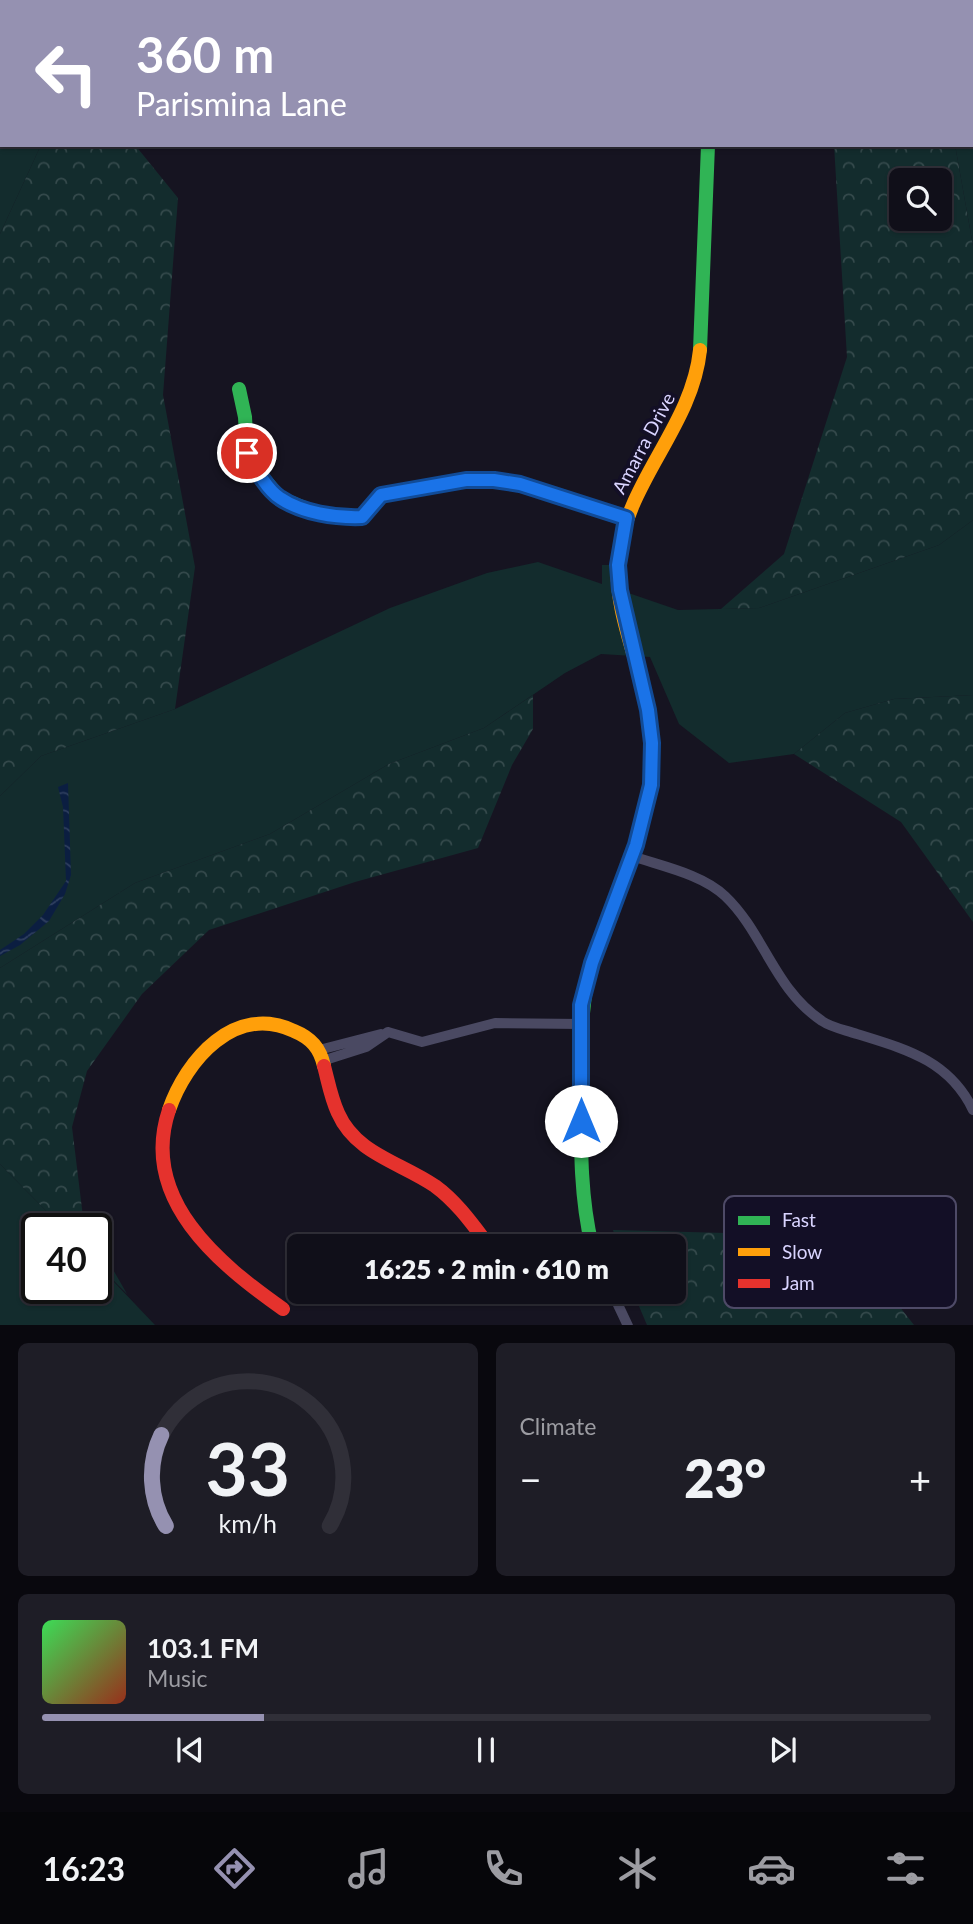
<!DOCTYPE html>
<html lang="en">
<head>
<meta charset="utf-8">
<style>
	body { margin:0; font-family:Lato,sans-serif; background:#1e1d26; color:#f1f3f6; height:100vh; display:flex; flex-direction:column; font-size:26px; white-space:nowrap }
	* { box-sizing:border-box; margin:0 }
	p { font-size:23px; color:#9c9ca2 }
	.icon { flex:none; width:38px; height:38px; fill:none; stroke:currentColor; stroke-width:2; stroke-linecap:round; stroke-linejoin:round }
	.map { position:relative; height:1325px; overflow:hidden }
	.panel { display:flex; flex-direction:column; gap:18px; padding:18px; background:#09080e; flex:1 }
	.panel>* { flex:none }
	.top-card { position:absolute; left:0px; top:0px; width:973px; height:147px; box-shadow:0 2px 5px #0004,0 0 0 2px #302f38; background:#9591b1; color:#fff; overflow:hidden }
	.fabs { position:absolute; left:889px; top:168px; display:grid; gap:14px }
	.fabs a { display:grid; place-items:center; width:63px; height:63px; border-radius:10px; background:#100f19; box-shadow:0 2px 5px #0004,0 0 0 2px #302f38; font-size:35px }
	.speed { position:absolute; left:21px; top:1213px; display:flex; gap:14px; font-size:35px; font-weight:700; text-align:center }
	.speed>* { display:grid; place-content:center; width:91px; height:91px; border-radius:50%; background:#100f19; box-shadow:0 2px 5px #0004,0 0 0 2px #302f38; line-height:1 }
	.speed .limit { border:4px solid #111; border-radius:10px; background:#fff; color:#111 }
	.pin { position:absolute; display:grid; place-items:center; width:60px; height:60px; color:#fff; margin:-30px; border:4px solid #fff; border-radius:50%; box-shadow:0 2px 7px #0007 }
	.me { position:absolute; width:77px; margin:-38px; rotate:0deg; stroke-linejoin:round; filter:drop-shadow(0 0 5px #0008) }
	.turn { display:flex; align-items:center; gap:24px; height:147px; padding:0 21px; font-size:32px }
	.turn .icon { width:91px; height:91px; stroke-width:2.5 }
	.turn b { display:block; font-size:49px; line-height:60px }
	.big { font-size:52px; font-weight:800; line-height:1.1 }
	.panel .card { flex:1; display:flex; flex-direction:column; justify-content:center; gap:10px; min-width:0; padding:0 24px; border-radius:10px; background:#1e1d26 }
	.panel .dial { align-items:center; gap:0 }
	.dial svg { height:182px; overflow:visible; fill:none; stroke:#302f38; stroke-width:7; stroke-linecap:round; text-anchor:middle }
	.dial text { fill:#f1f3f6; stroke:none }
	.song { display:flex; align-items:center; gap:21px }
	.cover { width:84px; height:84px; border-radius:10px; background:linear-gradient(135deg,hsl(130 70% 55%),hsl(10 70% 35%)) }
	.played { height:7px; border-radius:4px; background:linear-gradient(90deg,#9591b1 25%,#302f38 25%) }
	.keys { display:flex; justify-content:space-around; direction:ltr }
	.heat { display:flex; justify-content:space-between; align-items:center; font-size:38px; direction:ltr }
	.panel .tiles { flex:1; display:grid; gap:18px; grid-template-columns:1fr 1fr }
	.card:last-child { grid-column:span 2 }
	.trip { position:absolute; left:287px; top:1234px; width:399px; height:70px; border-radius:10px; background:#100f19; box-shadow:0 2px 5px #0004,0 0 0 2px #302f38; font-weight:800; line-height:70px; text-align:center }
	.dock { display:flex; height:112px; justify-content:space-around; align-items:center; background:#06060a; color:#9c9ca2 }
	.dock .icon { width:49px; height:49px }
	.dock .active { color:#9591b1 }
	.dock b { font-size:32px; color:#f1f3f6 }
	.map>svg:first-child { display:block }
	.green { fill:#132c2d }
	.forest { fill:url(#forest-crowns); fill-rule:evenodd }
	.water { fill:url(#water-waves) }
	.lines { fill:none; stroke-linecap:round; stroke-linejoin:round }
	.street { stroke:#4a4962; stroke-width:10 }
	.fast { stroke:#30b455; stroke-width:14 }
	.slow { stroke:#ff9f0a; stroke-width:14 }
	.jam { stroke:#e5322d; stroke-width:14 }
	.route-casing { stroke:#114b97; stroke-width:18 }
	.route { stroke:#1a73e8; stroke-width:12 }
	.labels { text-anchor:middle; dominant-baseline:central; stroke-width:7; stroke-linejoin:round; paint-order:stroke }
	.street-label { font-size:19px; fill:#d9d4ff; stroke:#130f26 }
	.key { fill:#130f26; stroke:#4e4a67; stroke-width:2 }
	.key-label { font-size:19px; fill:#d9d4ff }
</style>
</head>
<body>
<div class="map">
<svg width="973" height="1326" viewBox="0 0 973 1326">
	<defs>
		<pattern id="forest-crowns" width="20" height="18" patternUnits="userSpaceOnUse" patternTransform="scale(1.75)"><rect width="20" height="18" fill="#132c2d"/><path d="M2 6a3 3 0 1 1 6 0M12 15a3 3 0 1 1 6 0" fill="none" stroke="#354a4c"/></pattern>
		<pattern id="water-waves" width="16" height="10" patternUnits="userSpaceOnUse" patternTransform="scale(1.75)"><rect width="16" height="10" fill="#0b1e41"/><path d="M0 5q4-4 8 0t8 0" fill="none" stroke="#2e3e5e"/></pattern>
	</defs>
	<rect width="100%" height="100%" fill="#161421"/>
	<path class="green" d="M0,0H102L2,2V145H41L0,234Z
		M910,0H973V246L955,145H971V2Z
		M973,520V695L894,699L845,713L794,754L729,763L679,724L650,657L601,654L565,673L484,728L389,764L270,834L135,883L0,968V796L41,756L175,709L390,608L487,573L538,562L602,584V565H612L614,588L678,610L759,608L939,545Z
		M0,1164L63,1228H37V1288H96V1263L155,1325H0Z"/>
	<path class="forest" d="M802,0H910L911,2H803Z
		M41,145H135L178,198L163,395L195,567L175,709L41,756L0,796V234Z
		M834,145H955L973,246V520L939,545L759,608L721,609L784,554L847,357ZM901,180H940V219H901Z
		M533,695V729L512,765L478,848L355,882L209,930L142,994L87,1071L72,1127L83,1217L90,1228H63L0,1164V968L135,883L270,834L389,764L484,728Z
		M973,695V922L901,822L794,754L845,713L894,699Z
		M613,1230L842,1236L878,1269L888,1292L914,1325H647L633,1292H674V1246H618Z
		M96,1240L127,1294L96,1263Z"/>
	<path class="water" d="M68,783L71,875L65,894L49,921L20,945L0,956V950L24,934L43,915L66,881L63,807L58,787Z"/>
	<g class="lines">
		<path class="street" d="M650,0L652,2
			M632,856C661,866 702,874 725,896C764,933 774,989 822,1021C832,1028 846,1030 857,1034C905,1049 949,1060 973,1110
			M388,1032L422,1042L495,1023L582,1024
			M319,1050L381,1034
			M322,1061L366,1047L388,1032
			M612,1292L628,1326"/>
		<path class="fast" d="M700,350L708,145
			M239,389L245,417L247,453L259,473L280,498L314,512L339,518L362,517L381,495L466,480H494L520,484L626,518
			M592,1246C579,1192 581,1137 581,1081C582,1042 580,1003 592,964C619,873 662,820 649,718"/>
		<path class="slow" d="M649,718C642,666 614,615 618,562C624,483 692,428 700,350
			M169,1110C186,1060 235,1003 294,1031C311,1038 320,1048 324,1066"/>
		<path class="jam" d="M324,1066C328,1081 331,1098 338,1113C356,1154 400,1162 435,1186C457,1202 473,1225 489,1246
			M169,1110C139,1199 219,1264 283,1309"/>
	</g>
	<g class="lines">
		<defs>
			<path id="route" d="M247,453C255,467 266,489 280,498C302,513 336,518 362,517L381,495L466,480H494L520,484L626,518L618,565L620,590L648,710L652,743L651,785L636,845L592,963L581,1005V1121"/>
		</defs>
		<use href="#route" class="route-casing"/>
		<use href="#route" class="route"/>
	</g>
	<g class="labels">
		<g class="street-label">
			<text transform="translate(643 443) rotate(-62)">Amarra Drive</text>
		</g>
	</g>
	<rect x="724" y="1196" width="232" height="112" rx="10" class="key"/>
	<rect x="738" y="1216" width="32" height="9" fill="#30b455"/>
	<rect x="738" y="1248" width="32" height="8" fill="#ff9f0a"/>
	<rect x="738" y="1279" width="32" height="9" fill="#e5322d"/>
	<g class="key-label">
		<text x="782" y="1227">Fast</text>
		<text x="782" y="1259">Slow</text>
		<text x="782" y="1290">Jam</text>
	</g>
</svg>
<div class="fabs">
<a><svg class="icon" aria-label="search" viewBox="0 0 24 24"><circle cx="10" cy="10" r="6"/><path d="M15 15l6 6"/></svg></a>
</div>
<div class="speed"><div class="limit">40</div></div>
<div class="pin" style="left:247px;top:453px;background:#d93025"><svg class="icon" aria-label="arrive" viewBox="0 0 24 24"><path d="M6 21V4h12l-3 4 3 4H6"/></svg></div>
<svg class="me" style="left:581px;top:1121px" viewBox="-20 -20 40 40"><circle r="19" fill="#fff"/><path d="M0-13L10 11 0 6-10 11z" fill="#1a73e8"/></svg>
<div class="trip">16:25 · 2 min · 610 m</div>
<div class="top-card">
<div class="turn"><svg class="icon" aria-label="left" viewBox="0 0 24 24"><path d="M17 20v-9H6M10 6l-5 5 5 5"/></svg><div><b>360 m</b>Parismina Lane</div></div>
</div>
</div>
<section class="panel">
<div class="tiles">
<div class="card dial"><svg viewBox="0 0 100 80">
<path d="M14 69A42 42 0 1 1 86 69"/>
<path d="M14 69A42 42 0 0 1 12 29" stroke="#9591b1"/>
<text x="50" y="56" font-size="32" font-weight="700">33</text>
<text x="50" y="72" font-size="11">km/h</text>
</svg></div>
<div class="card"><p>Climate</p>
<div class="heat"><a>−</a><b class="big">23°</b><a>+</a></div>
</div>
<div class="card">
<div class="song"><i class="cover"></i><div><b>103.1 FM</b><p>Music</p></div></div>
<div class="played"></div>
<div class="keys"><svg class="icon" aria-label="previous" viewBox="0 0 24 24"><path d="M18 5L8 12l10 7zM5 5v14"/></svg><svg class="icon" aria-label="pause" viewBox="0 0 24 24"><path d="M8 5v14M16 5v14"/></svg><svg class="icon" aria-label="next" viewBox="0 0 24 24"><path d="M6 5l10 7-10 7zM19 5v14"/></svg></div>
</div>
</div>
</section>
<nav class="dock">
<b>16:23</b>
<svg class="icon active" aria-label="directions" viewBox="0 0 24 24"><path d="M12 3l9 9-9 9-9-9zM9 14v-3h6M13 9l2 2-2 2"/></svg>
<svg class="icon" aria-label="music" viewBox="0 0 24 24"><path d="M9 18V5l10-2v13"/><circle cx="6" cy="18" r="3"/><circle cx="16" cy="16" r="3"/></svg>
<svg class="icon" aria-label="phone" viewBox="0 0 24 24"><path d="M5 4h4l2 5-3 2q2 4 5 5l2-3 5 2v4C11 20 4 13 5 4z"/></svg>
<svg class="icon" aria-label="climate" viewBox="0 0 24 24"><path d="M12 3v18M4 7l16 10M4 17L20 7"/></svg>
<svg class="icon" aria-label="car" viewBox="0 0 24 24"><path d="M5 17H2v-5l4-1 3-4h7l3 4 3 1v5h-3M9 17h6M6 11h13"/><circle cx="7" cy="17" r="2"/><circle cx="17" cy="17" r="2"/></svg>
<svg class="icon" aria-label="filters" viewBox="0 0 24 24"><path d="M4 7h16M4 17h16"/><circle cx="9" cy="7" r="2"/><circle cx="15" cy="17" r="2"/></svg>
</nav>
</body>
</html>
